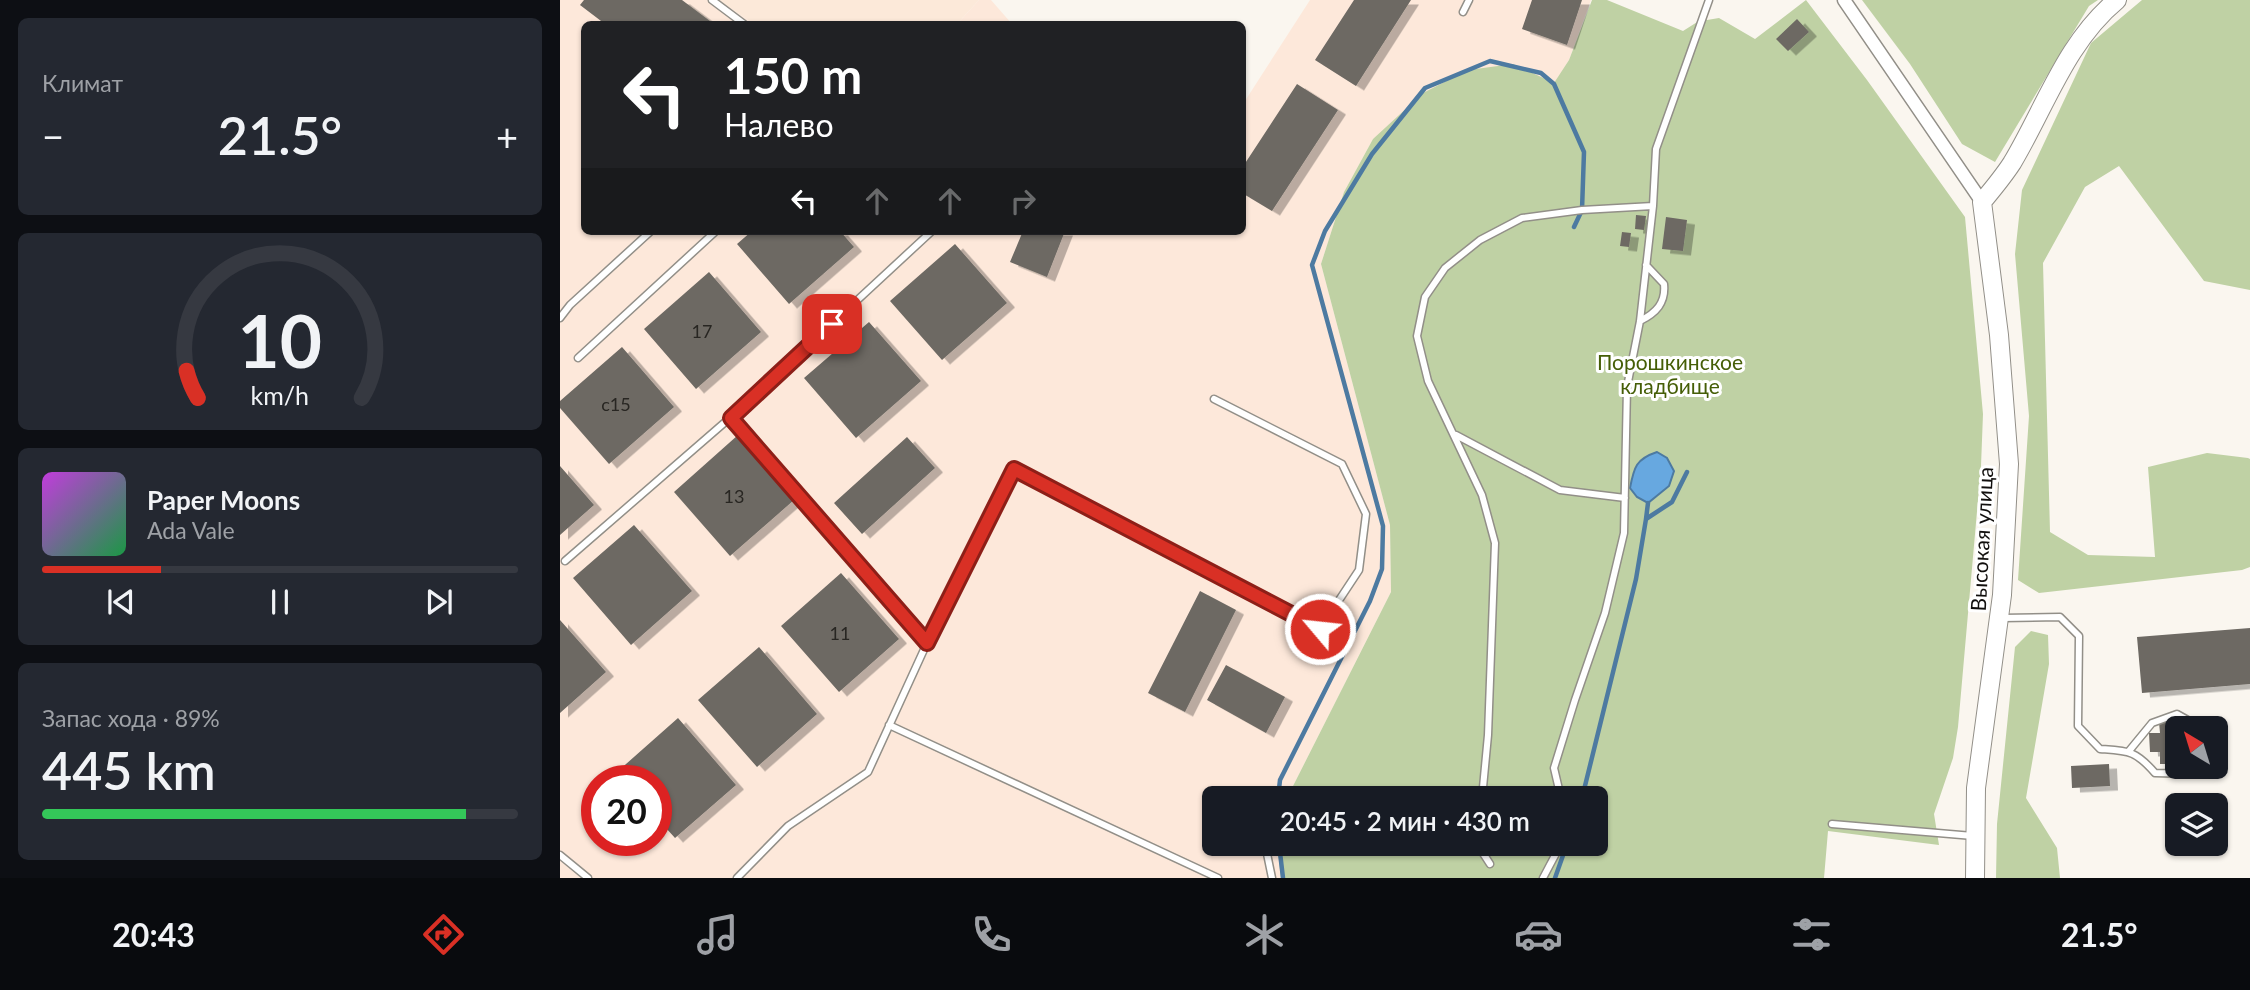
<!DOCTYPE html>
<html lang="ru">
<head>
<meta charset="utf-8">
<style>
	body { margin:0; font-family:Lato,sans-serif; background:#242831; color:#f1f3f6; height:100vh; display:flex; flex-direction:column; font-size:26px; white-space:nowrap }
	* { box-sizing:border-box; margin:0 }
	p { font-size:23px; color:#9ea1a6 }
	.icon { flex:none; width:38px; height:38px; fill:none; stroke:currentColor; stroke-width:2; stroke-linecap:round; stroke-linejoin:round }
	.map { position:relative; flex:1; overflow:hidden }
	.sheet { display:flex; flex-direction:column; gap:18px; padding:18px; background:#0d0f14; width:560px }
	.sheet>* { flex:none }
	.guide { position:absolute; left:21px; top:21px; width:665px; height:214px; border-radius:10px; box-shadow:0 2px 5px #0004; background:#202124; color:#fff; overflow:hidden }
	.needle { width:46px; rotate:322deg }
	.controls { position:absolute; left:1605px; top:716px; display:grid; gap:14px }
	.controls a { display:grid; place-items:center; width:63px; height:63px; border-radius:10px; background:#171b24; box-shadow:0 2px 5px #0004; font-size:35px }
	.speed { position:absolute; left:21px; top:765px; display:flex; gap:14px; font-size:35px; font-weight:700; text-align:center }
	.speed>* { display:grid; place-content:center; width:91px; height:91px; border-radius:50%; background:#171b24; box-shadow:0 2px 5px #0004; line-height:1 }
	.speed .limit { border:10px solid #d22; background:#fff; color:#111 }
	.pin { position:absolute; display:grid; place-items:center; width:60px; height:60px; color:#fff; margin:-30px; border-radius:14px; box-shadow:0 4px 10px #0006 }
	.me { position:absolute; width:77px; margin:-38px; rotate:298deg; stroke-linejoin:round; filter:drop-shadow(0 0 5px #0008) }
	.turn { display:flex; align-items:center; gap:24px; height:147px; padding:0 28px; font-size:32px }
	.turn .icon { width:91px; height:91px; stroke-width:2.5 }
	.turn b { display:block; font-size:49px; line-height:60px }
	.lanes { display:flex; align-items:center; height:66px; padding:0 28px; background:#0003; justify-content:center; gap:35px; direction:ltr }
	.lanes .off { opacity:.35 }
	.big { font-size:52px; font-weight:600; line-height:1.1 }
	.sheet .tile { flex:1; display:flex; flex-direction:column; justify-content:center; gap:10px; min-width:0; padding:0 24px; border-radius:10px; background:#242831 }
	.sheet .dial { align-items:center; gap:0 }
	.dial svg { height:182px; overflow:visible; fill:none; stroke:#363941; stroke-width:7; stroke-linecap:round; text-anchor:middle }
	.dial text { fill:#f1f3f6; stroke:none }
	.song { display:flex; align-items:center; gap:21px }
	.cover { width:84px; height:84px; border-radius:10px; background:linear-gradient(135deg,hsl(290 70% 55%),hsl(140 70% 35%)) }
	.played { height:7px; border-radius:4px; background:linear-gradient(90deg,#d93025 25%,#363941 25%) }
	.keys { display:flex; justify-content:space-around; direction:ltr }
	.heat { display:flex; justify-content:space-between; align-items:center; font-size:38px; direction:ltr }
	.charge { height:10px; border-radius:5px; background:linear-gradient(90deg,#34c759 89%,#363941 0) }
	.trip { position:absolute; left:642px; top:786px; width:406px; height:70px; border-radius:10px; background:#171b24; box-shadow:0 2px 5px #0004; font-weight:600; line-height:70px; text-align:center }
	.dock { display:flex; height:112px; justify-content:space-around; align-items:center; background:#090b0e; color:#9ea1a6 }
	.dock .icon { width:49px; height:49px }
	.dock .current { color:#d93025 }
	.dock b { font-size:32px; color:#f1f3f6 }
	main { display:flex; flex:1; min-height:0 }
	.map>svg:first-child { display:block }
	.commercial { fill:#fce9d9 }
	.industrial { fill:#fde8da; fill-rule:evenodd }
	.green { fill:#bfd1a4 }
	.water { fill:#67a8e0; stroke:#4d7aa1; stroke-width:2 }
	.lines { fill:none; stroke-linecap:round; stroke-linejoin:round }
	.stream { stroke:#4d7aa1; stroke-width:4.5 }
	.building { fill:#6d6963; filter:url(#shadow) }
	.lane-casing { stroke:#928f88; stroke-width:9 }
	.street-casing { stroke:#928f88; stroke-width:15 }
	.secondary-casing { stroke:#928f88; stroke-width:20 }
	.lane { stroke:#fff; stroke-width:6 }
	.street { stroke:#fff; stroke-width:12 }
	.secondary { stroke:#fff; stroke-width:18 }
	.route-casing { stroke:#8d1f18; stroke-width:18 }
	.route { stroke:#d93025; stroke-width:12 }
	.labels { text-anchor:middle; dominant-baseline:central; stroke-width:6; stroke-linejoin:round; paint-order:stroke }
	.number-label { font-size:18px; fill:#282622 }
	.park-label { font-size:21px; fill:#455e07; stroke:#fff }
	.street-label { font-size:21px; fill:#110f0d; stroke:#fff }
</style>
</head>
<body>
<main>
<section class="sheet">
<div class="tile"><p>Климат</p>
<div class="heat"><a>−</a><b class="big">21.5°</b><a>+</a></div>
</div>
<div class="tile dial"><svg viewBox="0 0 100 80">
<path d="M14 69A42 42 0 1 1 86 69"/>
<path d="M14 69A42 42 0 0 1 9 57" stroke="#d93025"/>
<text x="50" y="56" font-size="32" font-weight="700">10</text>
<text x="50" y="72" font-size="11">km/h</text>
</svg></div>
<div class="tile">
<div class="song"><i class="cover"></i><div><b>Paper Moons</b><p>Ada Vale</p></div></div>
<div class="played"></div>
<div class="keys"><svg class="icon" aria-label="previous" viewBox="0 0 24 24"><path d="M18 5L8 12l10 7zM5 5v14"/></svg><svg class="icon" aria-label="pause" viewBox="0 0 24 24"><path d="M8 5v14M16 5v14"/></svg><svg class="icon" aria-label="next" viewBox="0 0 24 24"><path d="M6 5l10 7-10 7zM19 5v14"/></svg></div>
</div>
<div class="tile"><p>Запас хода · 89%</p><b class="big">445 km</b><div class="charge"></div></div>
</section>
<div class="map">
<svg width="1690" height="878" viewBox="0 0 1690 878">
	<defs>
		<filter id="shadow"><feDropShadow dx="8" dy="4.5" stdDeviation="0" flood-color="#0004"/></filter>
	</defs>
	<rect width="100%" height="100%" fill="#faf6ef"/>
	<path class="commercial" d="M158,0H419L397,24H194Z"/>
	<path class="industrial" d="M0,0H158L194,24H24V231H682L683,104L750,0H1031L1009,60L994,84L953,64L813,139L784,192L761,264L830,525L831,592L733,786L731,798H654V844H730L733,878H0ZM37,780H96V840H37Z
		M419,0H431L452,24H397Z"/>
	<path class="green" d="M1032,0H1047L1123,31L1142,19L1147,20L1159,18L1195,39L1246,0L1307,80L1405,217L1423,414L1421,466L1398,727L1393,758L1374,814L1379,845L1268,831L1264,878H721L717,844H1036V798H731L733,786L831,592L830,525L761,264L784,192L813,139L863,93L908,70L953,64L994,83L1009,60Z
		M1302,0H1538L1529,6L1435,162L1402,144L1350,64Z
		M1582,0H1690V290L1644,281L1559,166L1525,187L1483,263L1490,532L1528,555L1595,557L1588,467L1647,453L1688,458L1690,459V567L1682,570L1479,593L1458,580L1469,416L1455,254L1462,190L1531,43Z
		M1471,631L1488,635L1489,664L1466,798L1497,848L1500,878H1436L1437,824L1455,647Z"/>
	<path class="water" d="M1097,452L1107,458L1114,471L1109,486L1088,503L1077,497L1070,488C1074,467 1076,459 1097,452Z"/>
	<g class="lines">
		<path class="stream" d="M1086,519L1088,503
			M718,798L720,780L810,601L822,569L823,526L752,265L765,231L812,154L865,88L930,61L981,73L994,84L1024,152L1022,210L1014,227
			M1022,798L1076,579L1086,519L1112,502L1127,472
			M719,844L723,878
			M995,878L1007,844"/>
	</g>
	<path class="building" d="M24,0H122L154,24H45L20,5Z
		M794,0H851L796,86L755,60Z
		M972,0H1022L1007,45L962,29Z
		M1237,19L1249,32L1228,51L1216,39Z
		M737,84L778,110L712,211L682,193V168Z
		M1076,215L1086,216L1084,230L1075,229Z
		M1106,217L1127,220L1123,251L1102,249Z
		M192,231H280L294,247L229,304L177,244Z
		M463,231H505L487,277L450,262Z
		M1062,232L1071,233L1069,247L1060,246Z
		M395,244L447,303L382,360L330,301Z
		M149,272L201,332L136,389L84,329Z
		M309,322L361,381L296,438L244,378Z
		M62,347L114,407L49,464L0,408V401Z
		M178,435L234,500L170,556L114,492Z
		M347,437L375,468L302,534L274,503Z
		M0,466L34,505L0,535Z
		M74,525L132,591L71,645L13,578Z
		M281,573L339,639L279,692L221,626Z
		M640,591L676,610L625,712L588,693Z
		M0,620L46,672L0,713Z
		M1690,628V684L1582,693L1577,637Z
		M199,647L257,714L197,767L138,700Z
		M666,665L725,697L706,733L647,700Z
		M118,718L176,785L115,838L96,817V780H65L57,772Z
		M1599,722H1624V728H1617V764H1600V752H1590L1589,733H1600Z
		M1549,764L1550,786L1512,788L1511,766Z"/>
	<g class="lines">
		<defs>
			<path id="lane" d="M152,0L184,24
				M903,12L909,0
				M0,318L10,305L91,231
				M1080,321C1096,313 1106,303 1104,284L1086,265
				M18,358L156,231
				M171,417L367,643
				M896,435L1000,490L1065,498
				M5,561L171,417L372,231
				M1442,618L1500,617L1519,636L1518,726L1540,749C1568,751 1575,750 1595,773L1633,774L1646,766
				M329,725L658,878
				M1656,743L1659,748L1656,755
				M1569,751L1592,723L1617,714L1642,728
				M922,798L928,735L935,543L922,495L868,381L857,336L865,297L885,268L920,240L962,218L1022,210L1093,206
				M1001,798L994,768L1015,700L1045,613L1064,533L1067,387L1080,321L1093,206L1096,149L1149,0
				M1272,824L1413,836
				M705,844L712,878
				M917,844L930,864
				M0,855L28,878
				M177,878L228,826L308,772L367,643L454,469L760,629L799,570L806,514L782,464L654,399
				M983,878L1001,844"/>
			<path id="street" d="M1284,0L1422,202"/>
			<path id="secondary" d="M1415,878L1416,788L1442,595L1449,464L1439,335L1422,202C1432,190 1443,177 1452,163C1485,108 1506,42 1557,0"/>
		</defs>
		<use href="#lane" class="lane-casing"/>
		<use href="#street" class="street-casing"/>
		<use href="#secondary" class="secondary-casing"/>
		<use href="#lane" class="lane"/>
		<use href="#street" class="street"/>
		<use href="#secondary" class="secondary"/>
	</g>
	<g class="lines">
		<defs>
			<path id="route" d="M272,324L171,418L367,643L454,469L760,629"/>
		</defs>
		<use href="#route" class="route-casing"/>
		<use href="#route" class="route"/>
	</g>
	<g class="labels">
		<g class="number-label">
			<text x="142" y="331">17</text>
			<text x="56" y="404">с15</text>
			<text x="174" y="496">13</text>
			<text x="280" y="633">11</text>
		</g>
		<g class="park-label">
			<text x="1110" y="361">Порошкинское<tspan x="1110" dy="24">кладбище</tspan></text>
		</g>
		<g class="street-label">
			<text transform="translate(1421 539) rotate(-87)">Высокая улица</text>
		</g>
	</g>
</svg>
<div class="controls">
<a><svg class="needle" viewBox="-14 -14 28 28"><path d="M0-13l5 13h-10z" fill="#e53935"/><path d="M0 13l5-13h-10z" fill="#9ea1a6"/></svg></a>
<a><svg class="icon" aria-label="layers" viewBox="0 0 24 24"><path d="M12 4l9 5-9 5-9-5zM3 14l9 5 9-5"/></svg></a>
</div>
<div class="speed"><div class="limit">20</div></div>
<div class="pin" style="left:272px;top:324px;background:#d93025"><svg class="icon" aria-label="arrive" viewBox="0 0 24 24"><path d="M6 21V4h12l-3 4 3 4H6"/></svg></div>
<svg class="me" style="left:760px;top:629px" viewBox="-20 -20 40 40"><circle r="17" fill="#d93025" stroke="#fff" stroke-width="3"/><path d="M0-11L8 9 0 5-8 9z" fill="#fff"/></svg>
<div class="trip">20:45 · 2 мин · 430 m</div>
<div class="guide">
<div class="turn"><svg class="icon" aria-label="left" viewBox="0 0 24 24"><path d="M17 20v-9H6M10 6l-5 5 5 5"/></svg><div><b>150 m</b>Налево</div></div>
<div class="lanes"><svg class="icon" aria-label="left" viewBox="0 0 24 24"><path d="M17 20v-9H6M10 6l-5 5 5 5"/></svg><svg class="icon off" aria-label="ahead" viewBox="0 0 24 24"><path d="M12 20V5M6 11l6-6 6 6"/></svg><svg class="icon off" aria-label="ahead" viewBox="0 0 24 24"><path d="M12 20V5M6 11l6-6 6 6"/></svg><svg class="icon off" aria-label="right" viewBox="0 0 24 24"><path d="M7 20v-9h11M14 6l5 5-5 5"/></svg></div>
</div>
</div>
</main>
<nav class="dock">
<b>20:43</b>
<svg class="icon current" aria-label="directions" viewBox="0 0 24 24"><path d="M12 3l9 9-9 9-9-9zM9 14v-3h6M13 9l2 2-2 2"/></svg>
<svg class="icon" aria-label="music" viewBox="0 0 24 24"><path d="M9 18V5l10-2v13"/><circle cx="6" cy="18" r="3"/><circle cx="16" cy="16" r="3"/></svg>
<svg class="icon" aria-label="phone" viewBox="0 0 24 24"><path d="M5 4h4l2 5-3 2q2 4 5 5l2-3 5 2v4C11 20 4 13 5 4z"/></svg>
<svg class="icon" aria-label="climate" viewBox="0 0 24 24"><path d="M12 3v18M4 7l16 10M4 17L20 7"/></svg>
<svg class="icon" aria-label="car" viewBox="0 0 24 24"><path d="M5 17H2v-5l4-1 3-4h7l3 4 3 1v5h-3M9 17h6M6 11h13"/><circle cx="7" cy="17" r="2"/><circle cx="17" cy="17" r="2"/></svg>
<svg class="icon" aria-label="filters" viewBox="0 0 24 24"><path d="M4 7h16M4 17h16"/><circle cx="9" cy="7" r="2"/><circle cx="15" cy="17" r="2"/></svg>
<b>21.5°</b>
</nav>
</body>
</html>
